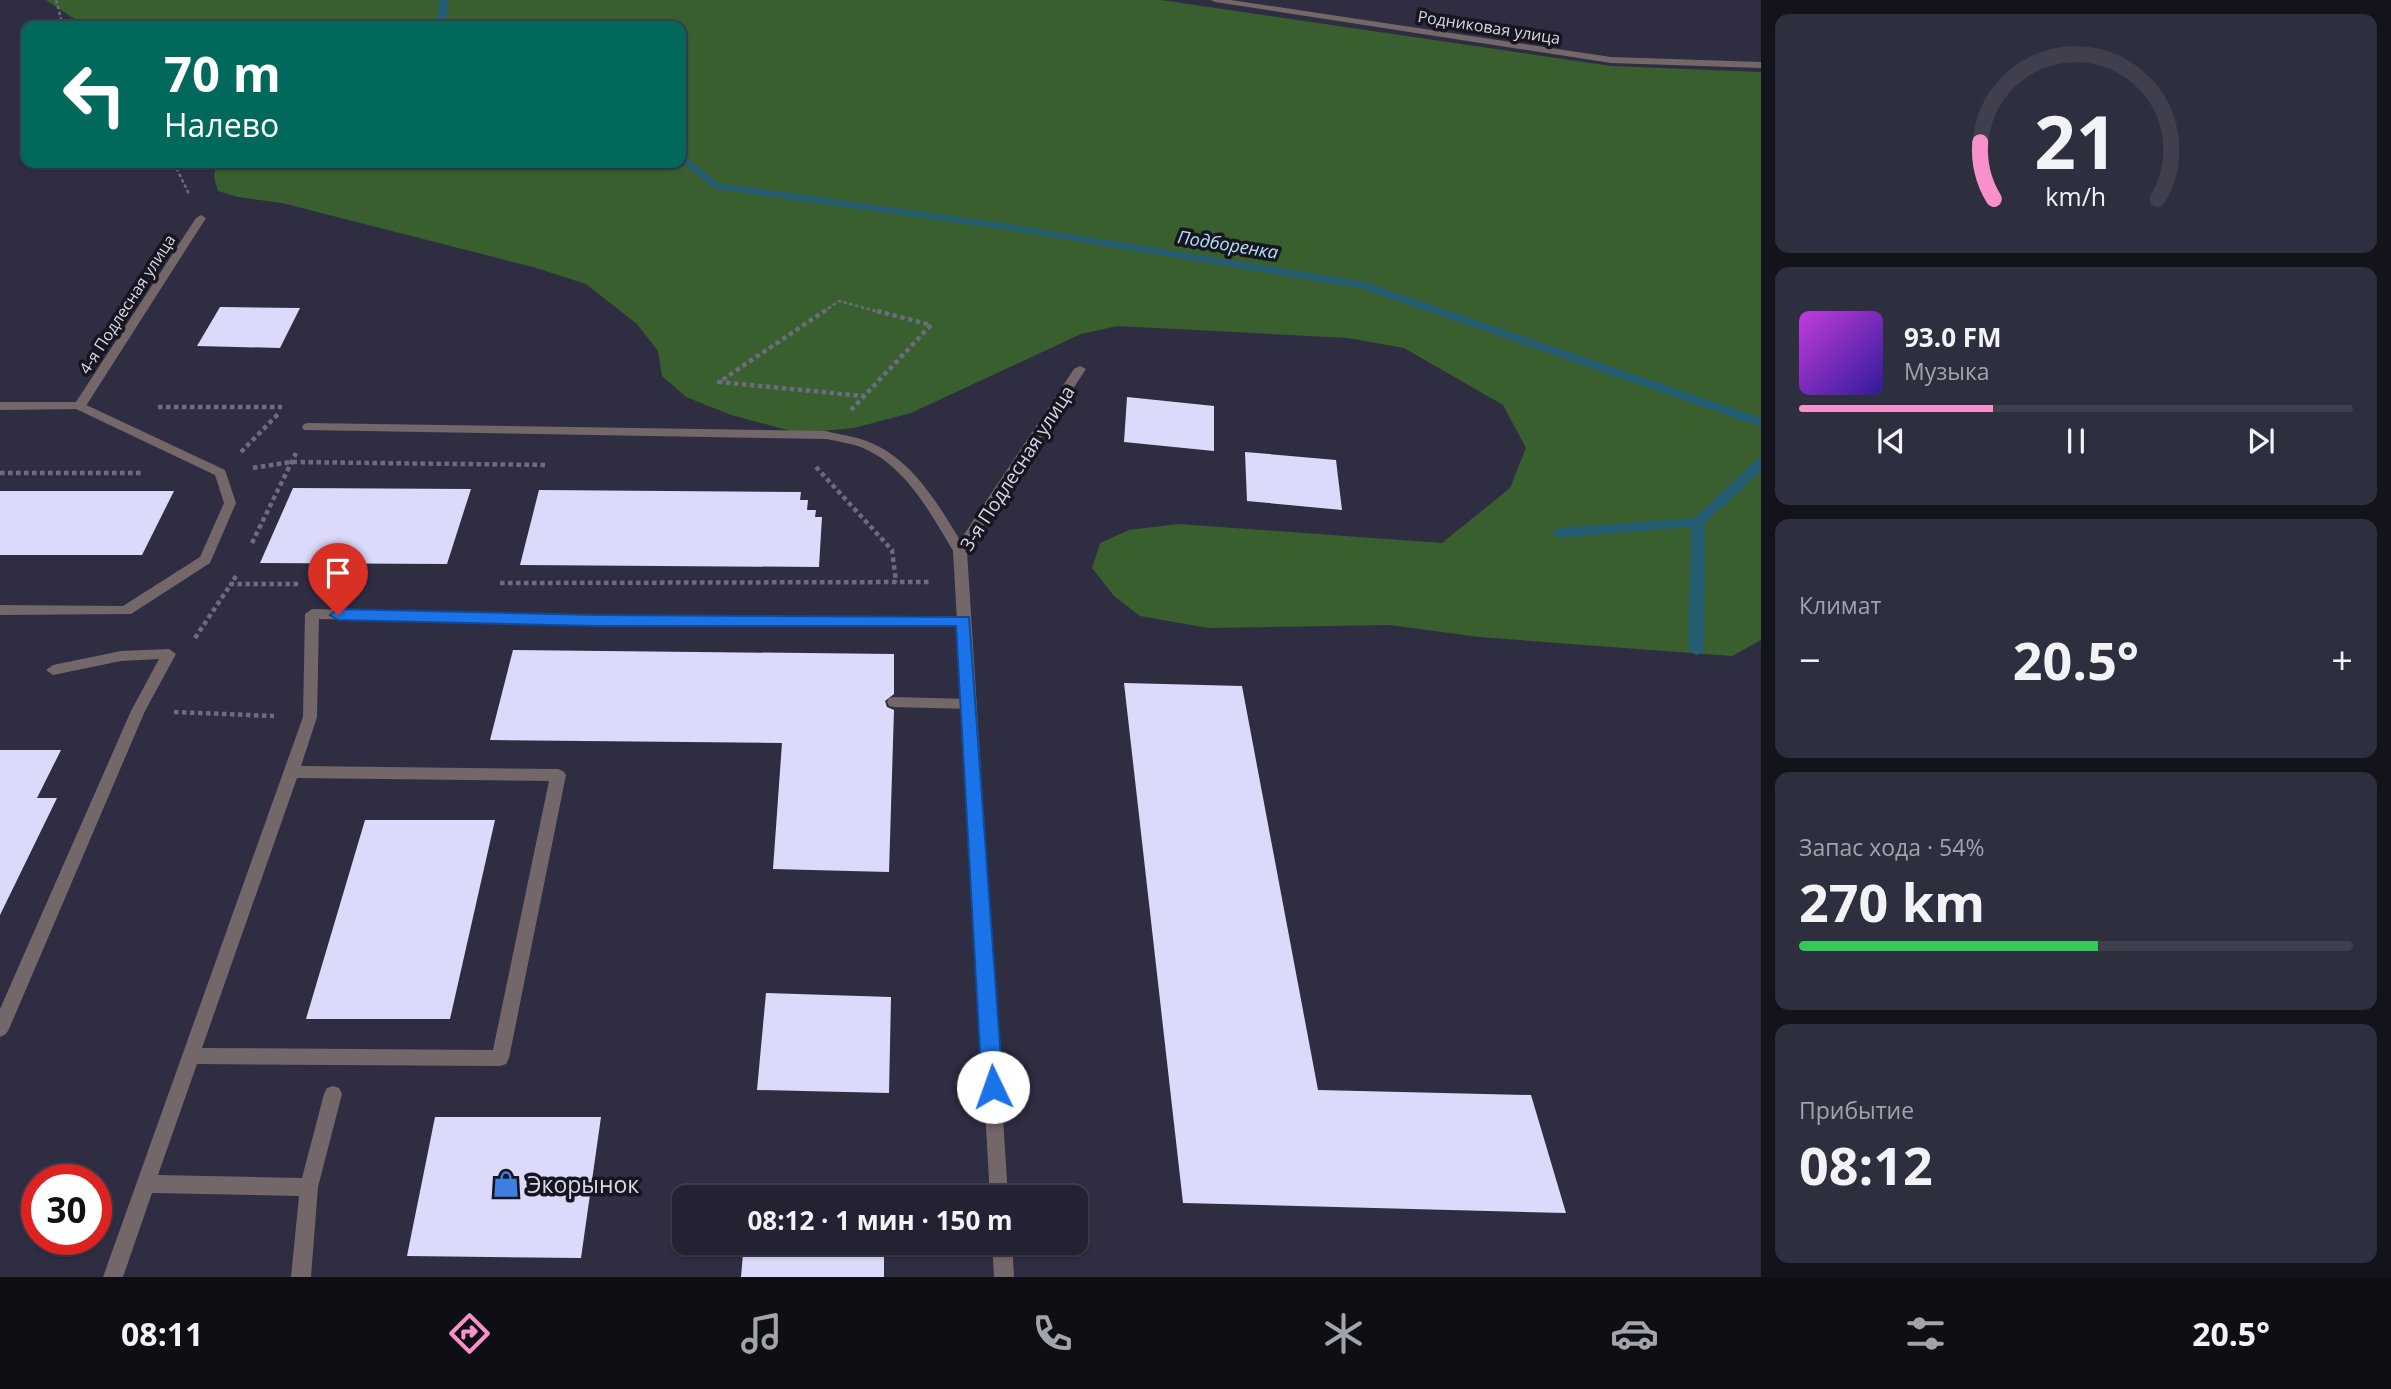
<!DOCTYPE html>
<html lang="ru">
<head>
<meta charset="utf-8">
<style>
	body { margin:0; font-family:"Open Sans",sans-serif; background:#2e2f3e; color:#f1f3f6; height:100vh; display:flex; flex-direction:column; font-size:26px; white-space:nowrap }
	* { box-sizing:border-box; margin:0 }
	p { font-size:23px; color:#a2a4ac }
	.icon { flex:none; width:38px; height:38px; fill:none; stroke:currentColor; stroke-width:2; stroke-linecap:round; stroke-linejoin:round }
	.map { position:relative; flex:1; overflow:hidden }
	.side { display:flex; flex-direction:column; gap:14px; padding:14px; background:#13131c; width:630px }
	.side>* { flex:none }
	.guide { position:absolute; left:21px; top:21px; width:665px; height:147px; border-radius:14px; box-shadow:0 2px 5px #0004,0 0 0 2px #3f3f4d; background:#00695c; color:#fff; overflow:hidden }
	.speed { position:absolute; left:21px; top:1164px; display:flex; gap:14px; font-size:35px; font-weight:700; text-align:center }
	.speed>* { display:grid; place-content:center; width:91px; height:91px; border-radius:50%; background:#222232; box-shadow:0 2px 5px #0004,0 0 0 2px #3f3f4d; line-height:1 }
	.speed .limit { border:10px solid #d22; background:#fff; color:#111 }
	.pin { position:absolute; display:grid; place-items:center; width:60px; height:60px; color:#fff; margin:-72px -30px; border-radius:50% 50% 50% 0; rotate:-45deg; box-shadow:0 0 7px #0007 }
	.pin .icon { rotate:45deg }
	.me { position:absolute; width:77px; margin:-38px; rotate:357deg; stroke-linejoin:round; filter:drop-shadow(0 0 5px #0008) }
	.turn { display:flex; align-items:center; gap:24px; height:147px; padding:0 28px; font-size:32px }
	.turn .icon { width:91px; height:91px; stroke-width:2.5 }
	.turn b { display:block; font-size:49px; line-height:60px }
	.big { font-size:52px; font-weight:700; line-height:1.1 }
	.side .widget { flex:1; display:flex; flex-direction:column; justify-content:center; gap:10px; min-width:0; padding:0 24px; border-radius:14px; background:#2e2f3e }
	.side .dial { align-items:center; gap:0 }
	.dial svg { height:182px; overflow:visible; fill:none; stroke:#3f3f4d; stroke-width:7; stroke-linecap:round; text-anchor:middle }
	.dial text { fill:#f1f3f6; stroke:none }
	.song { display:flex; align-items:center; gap:21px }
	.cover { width:84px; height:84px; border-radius:10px; background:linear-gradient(135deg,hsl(290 70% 55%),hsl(250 70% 35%)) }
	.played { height:7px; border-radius:4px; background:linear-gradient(90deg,#f890cb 35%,#3f3f4d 35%) }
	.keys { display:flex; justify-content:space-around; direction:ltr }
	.heat { display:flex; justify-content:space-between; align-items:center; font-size:38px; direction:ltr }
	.charge { height:10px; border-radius:5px; background:linear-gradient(90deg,#34c759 54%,#3f3f4d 0) }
	.trip { position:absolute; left:672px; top:1185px; width:416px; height:70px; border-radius:14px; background:#222232; box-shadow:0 2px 5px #0004,0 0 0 2px #3f3f4d; font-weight:700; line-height:70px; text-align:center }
	.menu { display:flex; height:112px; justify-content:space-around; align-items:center; background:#0e0e14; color:#a2a4ac }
	.menu .icon { width:49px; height:49px }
	.menu .on { color:#f890cb }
	.menu b { font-size:32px; color:#f1f3f6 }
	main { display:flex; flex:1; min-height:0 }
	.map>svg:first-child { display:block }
	.green { fill:#3a5f2e }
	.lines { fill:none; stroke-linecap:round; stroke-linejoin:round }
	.stream { fill:#255d73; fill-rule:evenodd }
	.building { fill:#dcdafb }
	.path-far1 { stroke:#6c6c7e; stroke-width:2.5; stroke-dasharray:3.5 2.5; stroke-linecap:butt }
	.path { stroke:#6c6c7e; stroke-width:4.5; stroke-dasharray:4.5 3.5; stroke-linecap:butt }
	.lane { fill:#746769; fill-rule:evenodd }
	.street { fill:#746769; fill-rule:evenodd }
	.route { fill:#1a73e8; stroke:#114b97; stroke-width:2 }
	.labels { text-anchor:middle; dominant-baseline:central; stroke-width:7; stroke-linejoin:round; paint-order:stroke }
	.far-street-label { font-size:16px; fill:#d8d8e6; stroke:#171620 }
	.far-water-label { font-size:18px; font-style:italic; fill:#b0e0f6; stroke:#171620 }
	.street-label { font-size:19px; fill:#d8d8e6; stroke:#171620 }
	.near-poi-label { font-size:23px; fill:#d8d8e6; stroke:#171620; text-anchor:start }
</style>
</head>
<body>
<main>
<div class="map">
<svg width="1761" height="1277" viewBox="0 0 1761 1277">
	<rect width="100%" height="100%" fill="#2e2d42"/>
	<path class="green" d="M46,0H1161L1611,66L1761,72V640L1732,656L1479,637L1390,625L1208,628L1140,616L1114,596L1092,568L1100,543L1129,530L1179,524L1442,543L1510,488L1526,448L1503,405L1404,348L1348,338L1117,326L1081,334L911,413L854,428L799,433L731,415L686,397L662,376L658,351L637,324L586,284L533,267L282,203L238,197L218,191L214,178L216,163H681V26H85Z"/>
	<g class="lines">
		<path class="stream" d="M439,0H449L446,26H436Z
			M681,153L718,183L1009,224L1365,282L1761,418V427L1363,289L1009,230L715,189L681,162Z
			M1761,459V471L1705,523L1704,649L1702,653L1696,655L1688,649L1691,527L1559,538L1552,533L1559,528L1694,518L1756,460Z"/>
	</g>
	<path class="building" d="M220,307L300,308L280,348L197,346Z
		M1127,397L1214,406V451L1124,442Z
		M1245,452L1336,460L1342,510L1247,501Z
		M293,488L471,489L447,564L260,563Z
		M539,490L801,492L800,500H808L807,510H816L815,517H822L819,567L520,565Z
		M0,491H174L142,555H0Z
		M513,650L894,654V694L885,701L887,707L894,710L889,872L773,869L782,743L490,740Z
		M1124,683L1242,686L1318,1090L1531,1095L1566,1213L1183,1203Z
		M0,750H61L37,798H57L0,915Z
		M365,820H495L450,1019H306Z
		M766,993L891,997L889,1093L757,1090Z
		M435,1117H601L581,1258L407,1256Z
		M749,1183L885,1187V1197H748Z
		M744,1242H884V1277H741Z"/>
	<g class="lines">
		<path class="path-far1" d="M56,0L63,26
			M174,163L189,194
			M823,312L839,301L879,312"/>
		<path class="path" d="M826,310L719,382L864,396
			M158,407H282
			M851,410L931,325L873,310
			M241,452L279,413
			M816,467L892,550L896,582
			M253,468L291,462L548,465
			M0,473H143
			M252,543L296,453
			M236,576L231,584H300
			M500,583L929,582
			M195,638L231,584
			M174,712L274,716"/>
		<path class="lane" d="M80,402L225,470L236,503L210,563L131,614L0,615V605L123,606L200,557L224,503L215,475L76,409L74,406Z
			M308,423L826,431C840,435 855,436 869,442C916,461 941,510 967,551L965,554H955C930,513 906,464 858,446C848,443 837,441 826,439L304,430L302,427L304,424Z
			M312,609L595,616H964L971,621L964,626H595L319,619L317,717L301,766L558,769L563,771L566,775L509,1058L506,1064L500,1066L197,1064L158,1175L302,1178L324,1094L327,1088L333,1086L339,1088L342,1094L318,1187L311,1277H291L299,1196L152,1193L123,1277H103L303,717L305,614ZM297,778L549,781L493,1050L202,1048Z
			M169,649L176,654L145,711L9,1029L6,1034L0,1037V1009L131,711L159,659L121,661L53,675L46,670L53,665L121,651Z
			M894,697L969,699L974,700L976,704L974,708L969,709L894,707L889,706L887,702L889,698Z"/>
		<path class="street" d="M1211,0H1231L1611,57L1761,62V68L1611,63L1215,2Z
			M201,215L206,218L84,409L0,410V402H76L196,218Z
			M1080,366L1086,369L967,551L1008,1197H990L953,551L1074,369Z
			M992,1242H1012L1014,1277H994Z"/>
	</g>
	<path class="route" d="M338,609L595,615L969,617L1003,1087L1000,1094L993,1097L985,1094L982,1087L956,626H595L338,620L330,615Z"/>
	<defs>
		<symbol id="shop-bare" viewBox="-9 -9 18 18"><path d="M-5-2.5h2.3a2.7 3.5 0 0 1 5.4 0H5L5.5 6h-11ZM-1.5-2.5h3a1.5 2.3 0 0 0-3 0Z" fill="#3f7fe0" stroke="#171620" stroke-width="2.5" paint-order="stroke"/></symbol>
	</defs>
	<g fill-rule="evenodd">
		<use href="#shop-bare" x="487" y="1165" width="38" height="38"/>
	</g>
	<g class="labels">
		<g class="far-street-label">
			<text transform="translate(1489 27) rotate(9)">Родниковая улица</text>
			<text transform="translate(127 304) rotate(-57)">4-я Подлесная улица</text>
		</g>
		<g class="far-water-label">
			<text transform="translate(1228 244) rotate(9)">Подборенка</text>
		</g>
		<g class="street-label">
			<text transform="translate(1017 468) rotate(-57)">3-я Подлесная улица</text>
		</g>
		<g class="near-poi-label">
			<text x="527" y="1184">Экорынок</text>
		</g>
	</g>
</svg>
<div class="speed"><div class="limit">30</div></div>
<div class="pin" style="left:338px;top:615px;background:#d93025"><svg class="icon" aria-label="arrive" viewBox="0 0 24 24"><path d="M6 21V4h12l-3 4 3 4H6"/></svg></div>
<svg class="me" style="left:993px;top:1087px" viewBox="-20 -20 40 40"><circle r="19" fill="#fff"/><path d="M0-13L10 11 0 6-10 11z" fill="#1a73e8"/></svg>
<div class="trip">08:12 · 1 мин · 150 m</div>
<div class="guide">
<div class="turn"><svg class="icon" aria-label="left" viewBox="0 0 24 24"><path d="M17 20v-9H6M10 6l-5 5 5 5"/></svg><div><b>70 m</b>Налево</div></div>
</div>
</div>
<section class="side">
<div class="widget dial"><svg viewBox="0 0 100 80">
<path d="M14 69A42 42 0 1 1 86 69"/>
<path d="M14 69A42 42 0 0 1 8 44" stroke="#f890cb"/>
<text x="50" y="56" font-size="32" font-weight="700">21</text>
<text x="50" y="72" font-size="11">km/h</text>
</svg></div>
<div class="widget">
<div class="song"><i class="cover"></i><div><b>93.0 FM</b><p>Музыка</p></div></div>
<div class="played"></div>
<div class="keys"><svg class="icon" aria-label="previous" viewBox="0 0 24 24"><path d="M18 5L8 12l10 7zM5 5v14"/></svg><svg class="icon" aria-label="pause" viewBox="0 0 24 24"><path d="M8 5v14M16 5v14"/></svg><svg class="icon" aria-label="next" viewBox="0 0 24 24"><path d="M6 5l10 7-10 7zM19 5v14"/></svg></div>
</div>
<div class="widget"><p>Климат</p>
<div class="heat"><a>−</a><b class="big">20.5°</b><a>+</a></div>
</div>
<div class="widget"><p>Запас хода · 54%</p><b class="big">270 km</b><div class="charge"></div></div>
<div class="widget"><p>Прибытие</p><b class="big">08:12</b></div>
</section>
</main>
<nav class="menu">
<b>08:11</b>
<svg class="icon on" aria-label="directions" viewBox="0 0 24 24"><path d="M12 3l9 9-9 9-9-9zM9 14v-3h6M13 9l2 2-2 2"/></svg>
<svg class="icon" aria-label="music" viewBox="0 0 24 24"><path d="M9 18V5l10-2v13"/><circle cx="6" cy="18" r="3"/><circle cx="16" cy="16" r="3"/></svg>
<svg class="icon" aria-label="phone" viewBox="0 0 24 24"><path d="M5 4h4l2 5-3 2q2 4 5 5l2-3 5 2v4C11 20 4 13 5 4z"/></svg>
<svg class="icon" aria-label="climate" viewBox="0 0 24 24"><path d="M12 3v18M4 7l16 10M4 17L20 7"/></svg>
<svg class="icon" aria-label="car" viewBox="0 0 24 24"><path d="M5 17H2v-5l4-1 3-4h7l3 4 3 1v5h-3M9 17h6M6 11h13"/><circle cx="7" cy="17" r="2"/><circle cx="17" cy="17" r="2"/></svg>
<svg class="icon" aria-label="filters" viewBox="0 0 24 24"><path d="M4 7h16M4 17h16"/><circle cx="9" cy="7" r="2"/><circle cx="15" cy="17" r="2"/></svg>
<b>20.5°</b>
</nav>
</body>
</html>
